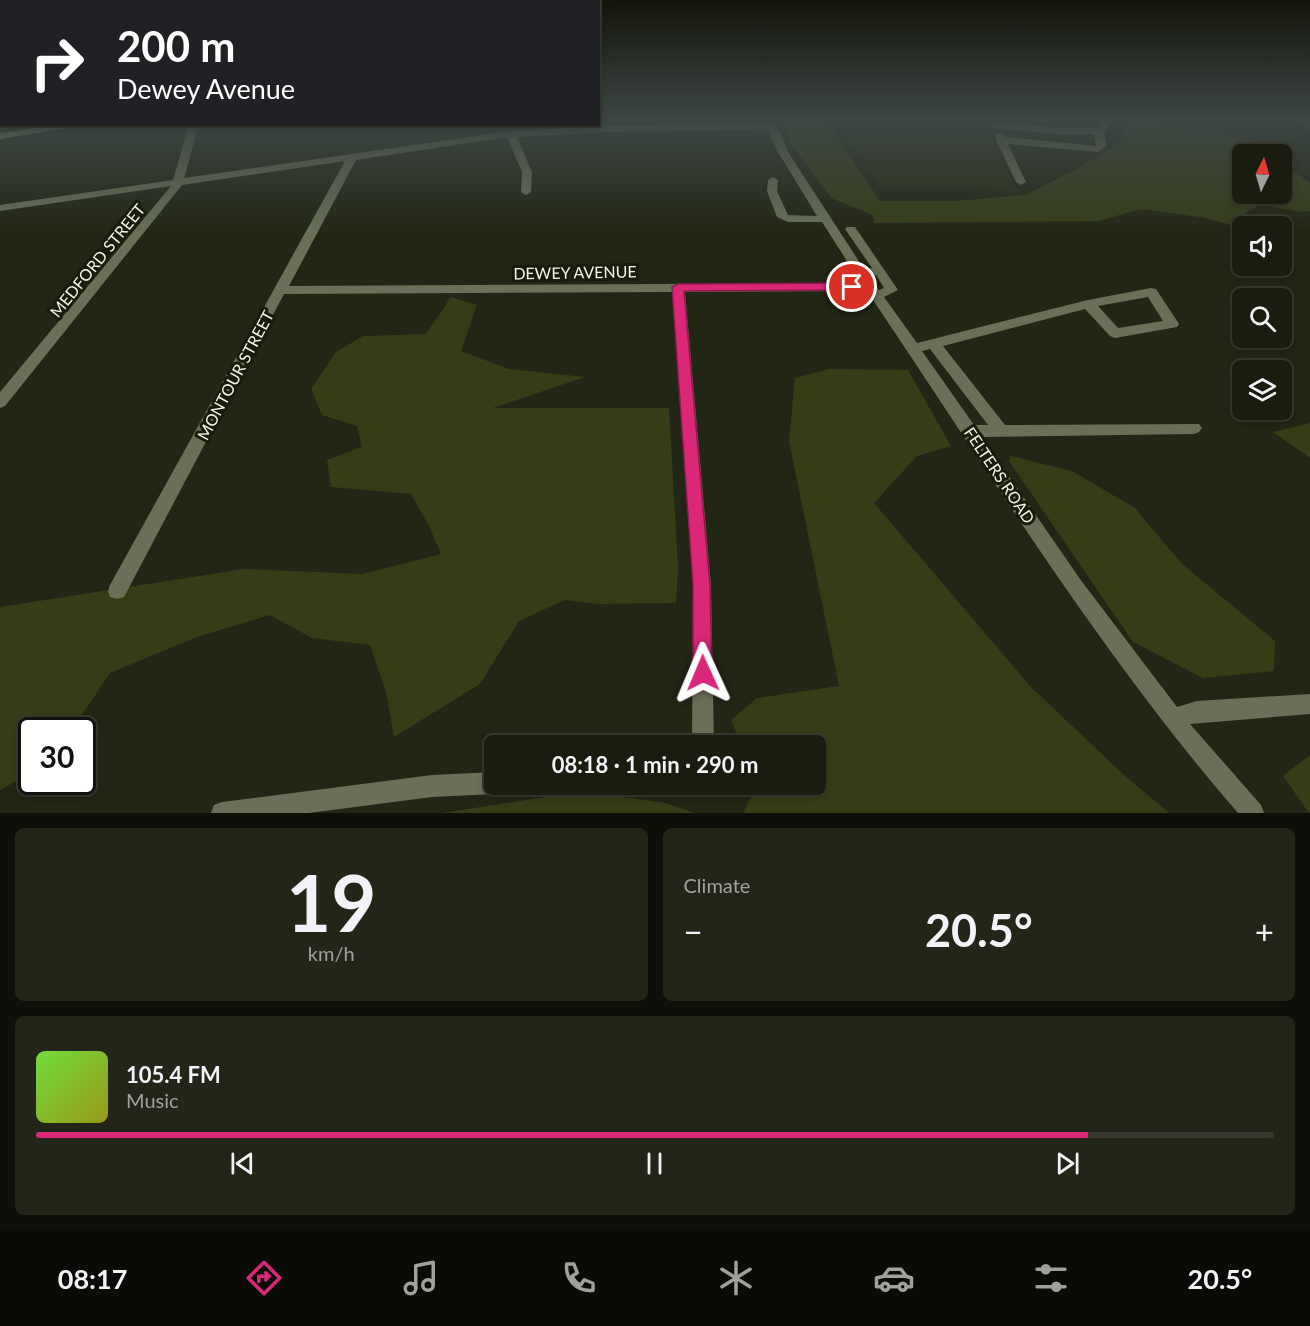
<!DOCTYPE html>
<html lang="en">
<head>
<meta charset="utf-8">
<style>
	body { margin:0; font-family:Lato,sans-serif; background:#232518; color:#f1f3f6; height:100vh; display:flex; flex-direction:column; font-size:22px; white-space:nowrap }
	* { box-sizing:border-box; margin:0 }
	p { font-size:20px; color:#9fa19e }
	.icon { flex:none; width:33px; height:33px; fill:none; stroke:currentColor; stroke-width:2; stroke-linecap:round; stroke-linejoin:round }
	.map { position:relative; height:813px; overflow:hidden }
	.side { display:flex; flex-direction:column; gap:15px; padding:15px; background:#0e0f08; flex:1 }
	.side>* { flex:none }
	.hud { position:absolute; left:0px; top:0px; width:600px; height:126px; box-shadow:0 3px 9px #0003,0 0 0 2px #383a2f; background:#202124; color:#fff; overflow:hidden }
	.needle { width:39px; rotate:5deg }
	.fabs { position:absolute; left:1232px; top:144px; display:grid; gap:12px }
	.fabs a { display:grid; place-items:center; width:60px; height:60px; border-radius:9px; background:#1a1c0f; box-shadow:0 3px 9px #0003,0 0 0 2px #383a2f; font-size:30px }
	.speed { position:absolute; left:18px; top:717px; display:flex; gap:12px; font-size:30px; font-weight:700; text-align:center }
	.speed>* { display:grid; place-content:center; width:78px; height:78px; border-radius:50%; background:#1a1c0f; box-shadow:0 3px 9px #0003,0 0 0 2px #383a2f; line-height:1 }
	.speed .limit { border:3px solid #111; border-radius:9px; background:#fff; color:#111 }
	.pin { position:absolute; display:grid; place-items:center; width:51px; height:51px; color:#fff; margin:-26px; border:3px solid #fff; border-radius:50%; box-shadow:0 2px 6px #0007 }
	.me { position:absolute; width:66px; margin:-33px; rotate:359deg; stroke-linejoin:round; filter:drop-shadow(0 0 4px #0008) }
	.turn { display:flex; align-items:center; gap:21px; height:126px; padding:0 18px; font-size:27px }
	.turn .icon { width:78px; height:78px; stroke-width:2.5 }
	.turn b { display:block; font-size:42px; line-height:51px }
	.big { font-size:45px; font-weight:700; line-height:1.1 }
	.side .tile { flex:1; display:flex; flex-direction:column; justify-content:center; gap:9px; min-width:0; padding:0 21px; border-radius:9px; background:#232518 }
	.side .dial { align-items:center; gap:0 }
	.dial b { font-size:78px; line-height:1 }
	.song { display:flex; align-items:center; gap:18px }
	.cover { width:72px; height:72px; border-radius:9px; background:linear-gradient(135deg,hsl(100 70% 55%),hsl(60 70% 35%)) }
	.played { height:6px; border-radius:3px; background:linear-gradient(90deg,#db2777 85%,#383a2f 85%) }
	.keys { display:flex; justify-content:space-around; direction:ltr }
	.heat { display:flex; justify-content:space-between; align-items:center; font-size:33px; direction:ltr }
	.side .tiles { flex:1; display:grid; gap:15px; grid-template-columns:1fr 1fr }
	.tile:last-child { grid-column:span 2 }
	.trip { position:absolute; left:484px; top:735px; width:342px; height:60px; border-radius:9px; background:#1a1c0f; box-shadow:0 3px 9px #0003,0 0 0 2px #383a2f; font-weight:700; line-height:60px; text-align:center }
	.menu { display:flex; height:96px; justify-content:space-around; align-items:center; background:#0a0b06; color:#9fa19e }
	.menu .icon { width:42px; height:42px }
	.menu .active { color:#db2777 }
	.menu b { font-size:27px; color:#f1f3f6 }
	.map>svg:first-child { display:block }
	.built { fill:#262c13 }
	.green { fill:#353d16 }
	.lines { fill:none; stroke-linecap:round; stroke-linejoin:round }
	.minor { fill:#6a7057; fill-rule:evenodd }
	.major { fill:#b1be89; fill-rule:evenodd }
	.route { fill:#db2777; stroke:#8e194d; stroke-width:1.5 }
	.labels { text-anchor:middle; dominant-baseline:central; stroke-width:6; stroke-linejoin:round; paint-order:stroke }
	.street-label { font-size:16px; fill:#f3f7eb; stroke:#181c0a }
</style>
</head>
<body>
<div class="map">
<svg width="1310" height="813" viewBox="0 0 1310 813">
	<rect width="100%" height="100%" fill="#222614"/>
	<path class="built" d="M834,121H984L1017,192L879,185Z"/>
	<path class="green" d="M783,121H827L880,201H957L1025,195L1082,166L1118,144L1131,121H1154L1189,131L1244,136L1270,154H1242V194H1281V162L1310,183V211L1302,212L1261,205L1245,213L1246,226L1242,228L1206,218L1141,209L1099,221L874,223L873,215L831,198L791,144Z
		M451,297L477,305L461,351L509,369L585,377L493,408H669L678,568L676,603L597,604L565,600L519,621L480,684L394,737L386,692L370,645L312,638L270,615L197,637L110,673L72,730H32L31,773L0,790V607L244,569L362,574L441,554L429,526L411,494L331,487L327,460L362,447L357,426L322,415L311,389L336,352L363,336L426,334Z
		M829,369L908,370L951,446L917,456L874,503L1031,687L1124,775L1169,813H743L757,785L816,784V746L741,745L731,720L757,698L839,686L789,441L795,378Z
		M1310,423V458L1273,432Z
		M1011,456L1072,471L1135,508L1182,564L1275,641L1274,671L1203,678L1133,642L1009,461Z
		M1310,755V813H1309L1283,776Z
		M583,791L665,803L695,813H442Z"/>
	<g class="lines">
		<path class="minor" d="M765,121H775L788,152L864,269L872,268L845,229L847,227H855L898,290L884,297L917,343L1088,300L1151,288L1156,289L1179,324L1177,327L1115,338L1110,336L1085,309L943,346L1005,425L1199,424L1202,428L1199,432L1194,434L982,437L1080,579L1177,707L1197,701L1310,694V714L1190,724L1261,805L1264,813H1238C1098,652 986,467 867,291L685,292L711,585L714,746H692L693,585L672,292L284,294L124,597L117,599L110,597L108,591L110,585L345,161L182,185L5,406L0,408V392L171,186L0,211V205L173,180L189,124H199L184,178L511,131L608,126L766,123ZM767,129L778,152L817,216L788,215L777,191L778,180L773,177L768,180L767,191L777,217L788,222H822L861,283L289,286L356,160L507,137L522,172L521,192L526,195L531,192L532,172L517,137L608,132ZM876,275L884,288L879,290L869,276ZM1148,297L1163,321L1118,328L1098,306ZM930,349L988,425H974L922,351Z
			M1103,121H1113L1104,132L1106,146L1098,152L1008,144L1026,182L1021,185L1016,182L996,140V133H1002L1005,137L1096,146L1094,134H1060L994,128L989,125L994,122L1060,128H1097Z
			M1298,121H1309L1310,129Z
			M495,772V784H505L503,791L495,794L432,797L309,813H211L214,805L222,802L432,775Z"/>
		<path class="major" d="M61,124H90L0,139V133Z"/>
	</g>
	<linearGradient id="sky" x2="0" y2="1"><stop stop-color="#13150b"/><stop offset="0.51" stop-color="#3e4745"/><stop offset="1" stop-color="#3e4745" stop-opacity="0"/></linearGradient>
	<rect width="1310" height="235" fill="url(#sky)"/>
	<path class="route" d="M852,283L856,284V290L684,291L710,585L712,673L709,679L703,682L696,679L693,673V585L672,287L678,284Z"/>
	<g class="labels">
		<g class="street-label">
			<text transform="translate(97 260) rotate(-51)">MEDFORD STREET</text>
			<text transform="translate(575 272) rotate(-1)">DEWEY AVENUE</text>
			<text transform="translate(235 375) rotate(-62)">MONTOUR STREET</text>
			<text transform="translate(1000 475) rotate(56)">FELTERS ROAD</text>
		</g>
	</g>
</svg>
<div class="fabs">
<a><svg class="needle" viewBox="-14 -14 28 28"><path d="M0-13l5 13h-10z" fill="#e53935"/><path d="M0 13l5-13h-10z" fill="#9fa19e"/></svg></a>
<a><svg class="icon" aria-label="sound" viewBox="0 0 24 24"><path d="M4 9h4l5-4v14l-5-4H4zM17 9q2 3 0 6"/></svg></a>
<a><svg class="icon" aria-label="search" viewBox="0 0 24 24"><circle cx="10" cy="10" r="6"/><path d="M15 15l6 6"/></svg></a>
<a><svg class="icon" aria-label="layers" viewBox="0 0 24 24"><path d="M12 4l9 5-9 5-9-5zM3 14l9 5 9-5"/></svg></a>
</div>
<div class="speed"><div class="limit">30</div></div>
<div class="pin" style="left:852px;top:287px;background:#d93025"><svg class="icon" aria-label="arrive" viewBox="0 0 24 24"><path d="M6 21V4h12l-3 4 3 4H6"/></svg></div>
<svg class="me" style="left:703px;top:673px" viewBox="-20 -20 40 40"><path d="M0-17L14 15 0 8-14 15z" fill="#db2777" stroke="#fff" stroke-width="4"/></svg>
<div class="trip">08:18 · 1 min · 290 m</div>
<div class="hud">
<div class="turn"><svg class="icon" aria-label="right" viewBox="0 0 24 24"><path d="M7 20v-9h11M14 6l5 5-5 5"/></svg><div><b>200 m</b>Dewey Avenue</div></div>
</div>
</div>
<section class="side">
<div class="tiles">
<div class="tile dial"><b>19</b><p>km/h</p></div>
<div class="tile"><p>Climate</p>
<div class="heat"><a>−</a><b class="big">20.5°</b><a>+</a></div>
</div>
<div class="tile">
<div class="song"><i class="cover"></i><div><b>105.4 FM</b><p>Music</p></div></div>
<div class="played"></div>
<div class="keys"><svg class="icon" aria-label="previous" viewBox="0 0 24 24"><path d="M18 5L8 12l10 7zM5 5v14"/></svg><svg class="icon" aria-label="pause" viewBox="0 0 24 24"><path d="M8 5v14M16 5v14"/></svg><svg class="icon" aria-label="next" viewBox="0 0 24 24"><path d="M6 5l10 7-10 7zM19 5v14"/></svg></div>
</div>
</div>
</section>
<nav class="menu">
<b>08:17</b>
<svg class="icon active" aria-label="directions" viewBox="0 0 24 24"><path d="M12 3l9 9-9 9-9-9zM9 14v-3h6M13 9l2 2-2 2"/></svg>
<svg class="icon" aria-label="music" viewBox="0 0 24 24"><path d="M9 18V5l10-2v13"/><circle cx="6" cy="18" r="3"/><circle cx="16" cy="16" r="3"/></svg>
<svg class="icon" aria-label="phone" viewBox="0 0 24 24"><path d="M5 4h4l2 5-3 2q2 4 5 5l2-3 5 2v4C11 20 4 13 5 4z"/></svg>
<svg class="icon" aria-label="climate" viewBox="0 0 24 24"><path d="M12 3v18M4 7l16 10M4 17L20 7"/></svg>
<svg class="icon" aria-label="car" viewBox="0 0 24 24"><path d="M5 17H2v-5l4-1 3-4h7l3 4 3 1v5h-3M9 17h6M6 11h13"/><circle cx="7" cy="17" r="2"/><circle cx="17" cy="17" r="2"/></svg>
<svg class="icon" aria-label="filters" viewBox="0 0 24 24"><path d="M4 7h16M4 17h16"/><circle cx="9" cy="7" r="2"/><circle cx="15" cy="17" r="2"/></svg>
<b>20.5°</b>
</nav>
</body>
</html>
